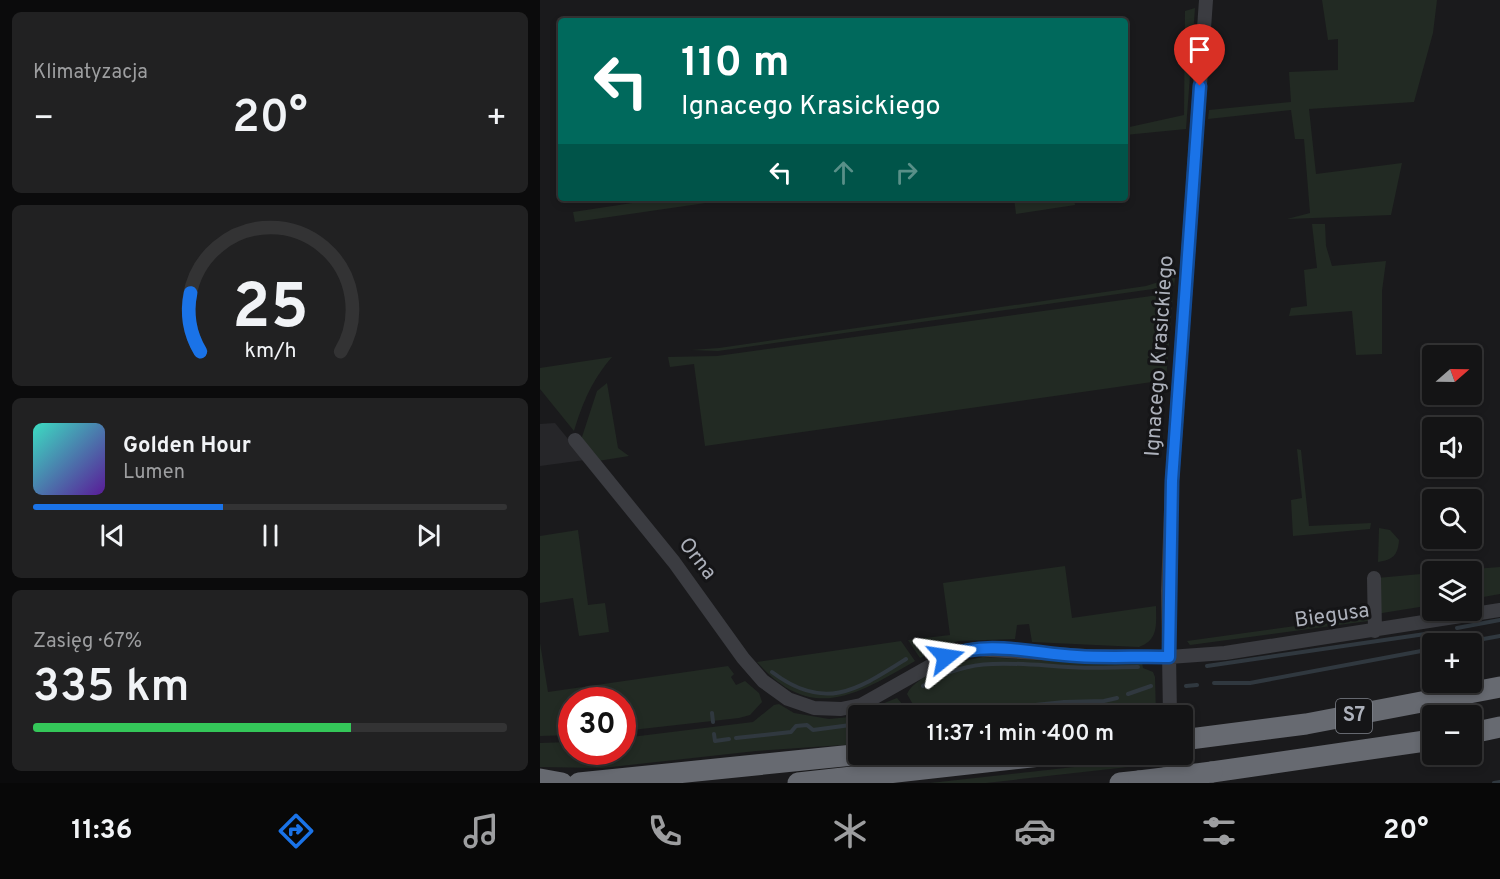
<!DOCTYPE html>
<html lang="pl">
<head>
<meta charset="utf-8">
<style>
	body { margin:0; font-family:Overpass,sans-serif; background:#212122; color:#f1f3f6; height:100vh; display:flex; flex-direction:column; font-size:22px; white-space:nowrap }
	* { box-sizing:border-box; margin:0 }
	p { font-size:20px; color:#9d9ea0 }
	.icon { flex:none; width:33px; height:33px; fill:none; stroke:currentColor; stroke-width:2; stroke-linecap:round; stroke-linejoin:round }
	.map { position:relative; flex:1; overflow:hidden }
	.sheet { display:flex; flex-direction:column; gap:12px; padding:12px; background:#0b0b0c; width:540px }
	.sheet>* { flex:none }
	.banner { position:absolute; left:18px; top:18px; width:570px; height:183px; border-radius:6px; box-shadow:0 3px 9px #0003,0 0 0 2px #333334; background:#00695c; color:#fff; overflow:hidden }
	.needle { width:39px; rotate:70deg }
	.buttons { position:absolute; left:882px; top:345px; display:grid; gap:12px }
	.buttons a { display:grid; place-items:center; width:60px; height:60px; border-radius:6px; background:#141415; box-shadow:0 3px 9px #0003,0 0 0 2px #333334; font-size:30px }
	.speed { position:absolute; left:18px; top:687px; display:flex; gap:12px; font-size:30px; font-weight:700; text-align:center }
	.speed>* { display:grid; place-content:center; width:78px; height:78px; border-radius:50%; background:#141415; box-shadow:0 3px 9px #0003,0 0 0 2px #333334; line-height:1 }
	.speed .limit { border:9px solid #d22; background:#fff; color:#111 }
	.pin { position:absolute; display:grid; place-items:center; width:51px; height:51px; color:#fff; margin:-62px -26px; border-radius:50% 50% 50% 0; rotate:-45deg; box-shadow:0 0 6px #0007 }
	.pin .icon { rotate:45deg }
	.me { position:absolute; width:66px; margin:-33px; rotate:75deg; stroke-linejoin:round; filter:drop-shadow(0 0 4px #0008) }
	.turn { display:flex; align-items:center; gap:21px; height:126px; padding:0 24px; font-size:27px }
	.turn .icon { width:78px; height:78px; stroke-width:2.5 }
	.turn b { display:block; font-size:42px; line-height:51px }
	.lanes { display:flex; align-items:center; height:57px; padding:0 24px; background:#0003; justify-content:center; gap:30px; direction:ltr }
	.lanes .off { opacity:.35 }
	.big { font-size:45px; font-weight:600; line-height:1.1 }
	.sheet .tile { flex:1; display:flex; flex-direction:column; justify-content:center; gap:9px; min-width:0; padding:0 21px; border-radius:9px; background:#212122 }
	.sheet .dial { align-items:center; gap:0 }
	.dial svg { height:156px; overflow:visible; fill:none; stroke:#333334; stroke-width:7; stroke-linecap:round; text-anchor:middle }
	.dial text { fill:#f1f3f6; stroke:none }
	.song { display:flex; align-items:center; gap:18px }
	.cover { width:72px; height:72px; border-radius:9px; background:linear-gradient(135deg,hsl(170 70% 55%),hsl(270 70% 35%)) }
	.played { height:6px; border-radius:3px; background:linear-gradient(90deg,#1a73e8 40%,#333334 40%) }
	.keys { display:flex; justify-content:space-around; direction:ltr }
	.heat { display:flex; justify-content:space-between; align-items:center; font-size:33px; direction:ltr }
	.charge { height:9px; border-radius:4px; background:linear-gradient(90deg,#34c759 67%,#333334 0) }
	.trip { position:absolute; left:308px; top:705px; width:345px; height:60px; border-radius:6px; background:#141415; box-shadow:0 3px 9px #0003,0 0 0 2px #333334; font-weight:600; line-height:60px; text-align:center }
	.dock { display:flex; height:96px; justify-content:space-around; align-items:center; background:#080808; color:#9d9ea0 }
	.dock .icon { width:42px; height:42px }
	.dock .on { color:#1a73e8 }
	.dock b { font-size:27px; color:#f1f3f6 }
	main { display:flex; flex:1; min-height:0 }
	.map>svg:first-child { display:block }
	.built { fill:#262629 }
	.green { fill:#222a23 }
	.lines { fill:none; stroke-linecap:round; stroke-linejoin:round }
	.stream { stroke:#30383f; stroke-width:4 }
	.minor { stroke:#3b3c41; stroke-width:14 }
	.highway { stroke:#676a71; stroke-width:21 }
	.highway-bridge { stroke:#676a71; stroke-width:21 }
	.route-casing { stroke:#114b97; stroke-width:15 }
	.route { stroke:#1a73e8; stroke-width:10 }
	.labels { text-anchor:middle; dominant-baseline:central; stroke-width:6; stroke-linejoin:round; paint-order:stroke }
	.shield { fill:#151517; stroke:#7f828a; stroke-width:1.5 }
	.shield-label { font-size:20px; font-weight:bold; fill:#adb1bb }
	.street-label { font-size:21px; fill:#adb1bb; stroke:#151517 }
</style>
</head>
<body>
<main>
<section class="sheet">
<div class="tile"><p>Klimatyzacja</p>
<div class="heat"><a>−</a><b class="big">20°</b><a>+</a></div>
</div>
<div class="tile dial"><svg viewBox="0 0 100 80">
<path d="M14 69A42 42 0 1 1 86 69"/>
<path d="M14 69A42 42 0 0 1 9 39" stroke="#1a73e8"/>
<text x="50" y="56" font-size="32" font-weight="700">25</text>
<text x="50" y="72" font-size="11">km/h</text>
</svg></div>
<div class="tile">
<div class="song"><i class="cover"></i><div><b>Golden Hour</b><p>Lumen</p></div></div>
<div class="played"></div>
<div class="keys"><svg class="icon" aria-label="previous" viewBox="0 0 24 24"><path d="M18 5L8 12l10 7zM5 5v14"/></svg><svg class="icon" aria-label="pause" viewBox="0 0 24 24"><path d="M8 5v14M16 5v14"/></svg><svg class="icon" aria-label="next" viewBox="0 0 24 24"><path d="M6 5l10 7-10 7zM19 5v14"/></svg></div>
</div>
<div class="tile"><p>Zasięg · 67%</p><b class="big">335 km</b><div class="charge"></div></div>
</section>
<div class="map">
<svg width="960" height="783" viewBox="0 0 960 783">
	<rect width="100%" height="100%" fill="#1a1a1c"/>
	<path class="built" d="M15,423L45,460L0,466V424Z"/>
	<path class="green" d="M782,0H897L893,33L874,102L769,109L776,174L862,163L851,215L747,219L770,213L764,139H755L751,110L668,119L669,110L751,102L749,72L798,70V39L788,40Z
		M655,8L646,129L585,135V128L644,115L645,11Z
		M125,198H200L35,222L33,212Z
		M474,198H518L519,201L534,199L535,205L476,214Z
		M772,224H785L786,246L792,266L846,261L842,291V354L816,355L812,311L749,316L751,308L767,306L764,270L777,268Z
		M636,270L634,286L178,351L151,350L179,348L606,286L628,279Z
		M633,293L626,380L165,446L154,364L130,367L128,357L177,356Z
		M72,357C52,380 43,402 34,431L0,389V368Z
		M67,383L78,448L89,456L58,461L41,440L57,391Z
		M757,449L761,450L769,526L831,523L830,529L753,536L751,500L762,498Z
		M839,528L850,530L859,540C858,555 853,560 838,562Z
		M38,530L48,605L65,603L69,632L39,636L33,598L0,603V536Z
		M525,566L532,618L616,606C616,624 619,640 599,647L492,642L489,624L477,625L475,639L418,641L380,658L368,640L410,635L403,583Z
		M960,567V594L932,599V572L907,571Z
		M892,573V605L836,614L837,578Z
		M828,616V621L650,645L647,641Z
		M361,641L375,661C316,695 272,724 217,662Z
		M0,643L8,692L188,666L194,674L191,677L196,685L205,681L219,693L222,702L210,715L199,718L83,731L82,700H32L31,735L0,736Z
		M443,657L547,663L602,662L603,668L613,672L615,677L616,715L318,716V744L216,751L62,768L0,767V743L31,742L32,752H82L83,738L213,722L234,705L239,704L254,713L289,719L309,717L357,698L369,712L375,708L367,694C376,674 423,660 443,657Z
		M596,760L597,766L446,783H390Z"/>
	<g class="lines">
		<path class="stream" d="M917,628L960,620
			M916,644L960,636
			M667,666L892,633L895,644
			M232,672C285,712 317,690 366,659
			M674,683H710L892,649
			M383,686C429,655 476,664 528,667C551,669 575,667 598,667
			M646,686L657,685
			M588,694L611,686
			M172,713L173,722
			M388,716L524,702L564,701L577,698
			M174,734L175,741L189,739
			M196,738L251,732L256,726L267,725L273,730L318,724
			M954,783L960,782"/>
		<path class="minor" d="M35,440L134,562L203,658L223,681L248,699L274,708L301,709L321,705L406,657L434,649L546,656L629,657L685,653L960,610
			M834,578L835,631
			M630,716L628,591L632,481L666,0
			M629,783L630,754"/>
		<path class="highway" d="M932,733L960,727
			M642,740L766,724L960,687
			M672,772L892,740
			M0,779L22,783
			M39,783L323,754
			M258,783L519,754
			M580,783L599,781"/>
		<path class="highway-bridge" d="M599,781L672,772"/>
	</g>
	<g class="lines">
		<defs>
			<path id="route" d="M406,657C447,639 494,654 537,656C568,658 599,656 629,657L632,481L660,86"/>
		</defs>
		<use href="#route" class="route-casing"/>
		<use href="#route" class="route"/>
	</g>
	<g class="labels">
		<rect class="shield" x="796" y="699" width="36" height="34" rx="4.5"/>
		<g class="shield-label">
			<text x="814" y="716">S7</text>
		</g>
		<g class="street-label">
			<text transform="translate(620 356) rotate(-86)">Ignacego Krasickiego</text>
			<text transform="translate(157 559) rotate(52)">Orna</text>
			<text transform="translate(792 616) rotate(-8)">Biegusa</text>
		</g>
	</g>
</svg>
<div class="buttons">
<a><svg class="needle" viewBox="-14 -14 28 28"><path d="M0-13l5 13h-10z" fill="#e53935"/><path d="M0 13l5-13h-10z" fill="#9d9ea0"/></svg></a>
<a><svg class="icon" aria-label="sound" viewBox="0 0 24 24"><path d="M4 9h4l5-4v14l-5-4H4zM17 9q2 3 0 6"/></svg></a>
<a><svg class="icon" aria-label="search" viewBox="0 0 24 24"><circle cx="10" cy="10" r="6"/><path d="M15 15l6 6"/></svg></a>
<a><svg class="icon" aria-label="layers" viewBox="0 0 24 24"><path d="M12 4l9 5-9 5-9-5zM3 14l9 5 9-5"/></svg></a>
<a>+</a>
<a>−</a>
</div>
<div class="speed"><div class="limit">30</div></div>
<div class="pin" style="left:660px;top:86px;background:#d93025"><svg class="icon" aria-label="arrive" viewBox="0 0 24 24"><path d="M6 21V4h12l-3 4 3 4H6"/></svg></div>
<svg class="me" style="left:406px;top:657px" viewBox="-20 -20 40 40"><path d="M0-17L14 15 0 8-14 15z" fill="#1a73e8" stroke="#fff" stroke-width="4"/></svg>
<div class="trip">11:37 · 1 min · 400 m</div>
<div class="banner">
<div class="turn"><svg class="icon" aria-label="left" viewBox="0 0 24 24"><path d="M17 20v-9H6M10 6l-5 5 5 5"/></svg><div><b>110 m</b>Ignacego Krasickiego</div></div>
<div class="lanes"><svg class="icon" aria-label="left" viewBox="0 0 24 24"><path d="M17 20v-9H6M10 6l-5 5 5 5"/></svg><svg class="icon off" aria-label="ahead" viewBox="0 0 24 24"><path d="M12 20V5M6 11l6-6 6 6"/></svg><svg class="icon off" aria-label="right" viewBox="0 0 24 24"><path d="M7 20v-9h11M14 6l5 5-5 5"/></svg></div>
</div>
</div>
</main>
<nav class="dock">
<b>11:36</b>
<svg class="icon on" aria-label="directions" viewBox="0 0 24 24"><path d="M12 3l9 9-9 9-9-9zM9 14v-3h6M13 9l2 2-2 2"/></svg>
<svg class="icon" aria-label="music" viewBox="0 0 24 24"><path d="M9 18V5l10-2v13"/><circle cx="6" cy="18" r="3"/><circle cx="16" cy="16" r="3"/></svg>
<svg class="icon" aria-label="phone" viewBox="0 0 24 24"><path d="M5 4h4l2 5-3 2q2 4 5 5l2-3 5 2v4C11 20 4 13 5 4z"/></svg>
<svg class="icon" aria-label="climate" viewBox="0 0 24 24"><path d="M12 3v18M4 7l16 10M4 17L20 7"/></svg>
<svg class="icon" aria-label="car" viewBox="0 0 24 24"><path d="M5 17H2v-5l4-1 3-4h7l3 4 3 1v5h-3M9 17h6M6 11h13"/><circle cx="7" cy="17" r="2"/><circle cx="17" cy="17" r="2"/></svg>
<svg class="icon" aria-label="filters" viewBox="0 0 24 24"><path d="M4 7h16M4 17h16"/><circle cx="9" cy="7" r="2"/><circle cx="15" cy="17" r="2"/></svg>
<b>20°</b>
</nav>
</body>
</html>
